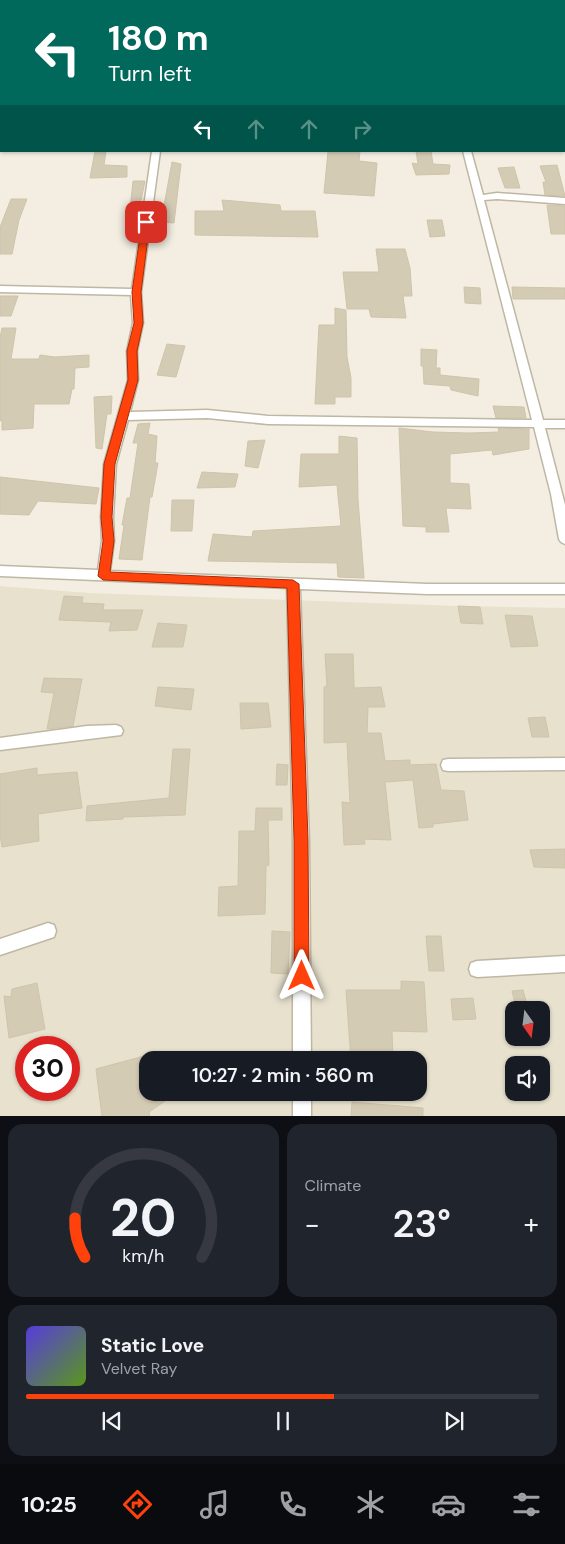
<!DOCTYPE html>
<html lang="en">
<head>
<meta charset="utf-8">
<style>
	body { margin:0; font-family:"DM Sans",sans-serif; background:#20242c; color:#f1f3f6; height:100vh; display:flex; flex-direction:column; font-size:19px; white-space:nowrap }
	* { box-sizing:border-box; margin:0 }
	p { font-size:16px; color:#9ea1a6 }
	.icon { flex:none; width:28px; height:28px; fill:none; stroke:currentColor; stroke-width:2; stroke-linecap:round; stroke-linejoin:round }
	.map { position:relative; height:1116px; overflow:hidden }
	.drawer { display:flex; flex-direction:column; gap:8px; padding:8px; background:#0d0f14; flex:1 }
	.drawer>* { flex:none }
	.banner { position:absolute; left:0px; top:0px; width:565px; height:152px; box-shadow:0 1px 4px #0004; background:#00695c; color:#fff; overflow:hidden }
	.needle { width:32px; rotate:166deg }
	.controls { position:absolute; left:505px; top:1001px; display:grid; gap:10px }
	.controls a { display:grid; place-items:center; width:45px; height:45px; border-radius:10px; background:#171b24; box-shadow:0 1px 4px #0004; font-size:25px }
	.speed { position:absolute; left:15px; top:1036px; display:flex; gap:10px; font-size:25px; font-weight:700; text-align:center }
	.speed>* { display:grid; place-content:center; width:65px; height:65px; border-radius:50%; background:#171b24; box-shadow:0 1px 4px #0004; line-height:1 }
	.speed .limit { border:8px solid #d22; background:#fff; color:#111 }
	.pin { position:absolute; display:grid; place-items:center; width:42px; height:42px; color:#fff; margin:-21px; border-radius:10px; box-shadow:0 2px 8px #0006 }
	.me { position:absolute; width:55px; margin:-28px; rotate:0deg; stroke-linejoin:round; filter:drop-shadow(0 0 4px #0008) }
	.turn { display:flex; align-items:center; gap:18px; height:105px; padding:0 25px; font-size:22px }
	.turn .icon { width:65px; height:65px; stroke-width:2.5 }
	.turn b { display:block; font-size:35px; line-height:42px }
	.lanes { display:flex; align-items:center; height:48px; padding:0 25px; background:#0003; justify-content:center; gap:25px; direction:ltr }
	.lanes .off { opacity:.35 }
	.big { font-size:38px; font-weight:600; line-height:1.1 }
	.drawer .card { flex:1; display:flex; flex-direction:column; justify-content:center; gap:8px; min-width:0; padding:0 18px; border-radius:15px; background:#20242c }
	.drawer .dial { align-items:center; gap:0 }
	.dial svg { height:130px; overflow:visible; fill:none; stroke:#363941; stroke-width:7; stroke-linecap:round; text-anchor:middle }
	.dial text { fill:#f1f3f6; stroke:none }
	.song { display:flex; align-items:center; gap:15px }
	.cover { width:60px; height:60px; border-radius:8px; background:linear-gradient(135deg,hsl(250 70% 55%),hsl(90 70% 35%)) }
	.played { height:5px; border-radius:2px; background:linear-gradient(90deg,#ff420b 60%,#363941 60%) }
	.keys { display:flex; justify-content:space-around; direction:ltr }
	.heat { display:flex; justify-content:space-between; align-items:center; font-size:28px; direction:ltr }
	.drawer .tiles { flex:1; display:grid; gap:8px; grid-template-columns:1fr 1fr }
	.card:last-child { grid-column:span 2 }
	.trip { position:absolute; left:139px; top:1051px; width:288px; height:50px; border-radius:15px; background:#171b24; box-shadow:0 1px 4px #0004; font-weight:600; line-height:50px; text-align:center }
	.dock { display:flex; height:80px; justify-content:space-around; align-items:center; background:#090b0e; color:#9ea1a6 }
	.dock .icon { width:35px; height:35px }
	.dock .selected { color:#ff420b }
	.dock b { font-size:22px; color:#f1f3f6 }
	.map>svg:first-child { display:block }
	.residential { fill:#e7e1ce; fill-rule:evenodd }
	.building { fill:#d4cbb5; stroke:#d0c4a8 }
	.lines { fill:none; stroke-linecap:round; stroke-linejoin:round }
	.minor-casing { stroke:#beb7a3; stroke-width:3 }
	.minor { fill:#fff; fill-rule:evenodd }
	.route { fill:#ff420b; stroke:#a62b07 }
</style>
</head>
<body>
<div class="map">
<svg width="565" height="1117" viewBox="0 0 565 1117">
	<rect width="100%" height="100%" fill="#f3eee1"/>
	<path class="residential" d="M0,586L89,593L458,606L565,608V1116H0ZM514,1010H541V1038H514ZM26,1048H69V1090H26ZM148,1060H418V1092H148ZM514,1065H541V1092H514Z"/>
	<path class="building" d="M95,151H106L104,165L127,166V177L90,178Z
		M328,151H360L359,161L377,163L374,196L324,193Z
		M416,151H431L433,164L450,165L449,174L416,175L412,163L418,164Z
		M172,162L181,164L174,223L161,222Z
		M557,165L565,196L545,195L543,182H546L540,166Z
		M514,167L520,188H505L498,168Z
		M133,181H145L135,230L128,228Z
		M11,199H27L19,220L12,254H0V227Z
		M222,200L280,205L281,211H315L318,237L195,235V211H224Z
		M547,205L565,206V234H551Z
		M427,220H442L445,236L430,237Z
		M376,249H405L410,268L412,296H403L406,318L371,317L369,309H347L343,272H379Z
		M464,287L480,288L481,304L465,303Z
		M512,287L565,288V299H513Z
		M0,296H18L11,316H0Z
		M335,308L346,310L347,357L351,378V397H335V404H315L319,325H335Z
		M2,328H16L11,359H39L40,355L55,357L89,355V367L75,368L74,389H72L69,404H34L33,428L2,430V420L0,421V338Z
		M167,344L185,346L176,377L157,375Z
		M421,349L437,350L436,368H440V375L479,379L478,396L451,390L450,386L424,384L423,366H421Z
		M112,396L111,414H107L102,449L96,448L94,397Z
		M493,406L524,407L526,418H496Z
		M150,423L148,434L157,436L155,463H158L152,497H150L142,560L119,559L124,525H122L127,498H130L138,443H133L138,424Z
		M399,428L433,432L469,433L499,432L498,428L529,429V449L493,455L492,450L450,454V483L469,484L471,509L446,508L449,532H426V527L403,526Z
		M339,436L357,438L358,499L364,578L338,577L337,563L208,561L213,534L252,537L253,531L341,526L337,485L299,487L301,454H339Z
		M265,440L258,468L245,466L248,441Z
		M202,472L238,474L235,487L197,488Z
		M0,477L99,488L96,504L38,501L29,515L0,514Z
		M172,500H194L192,531H171Z
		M64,596L83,597L82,603L104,604L103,610H143L137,630L109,631L111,622L59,620Z
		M458,606L480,607L483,624L461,623Z
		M505,615L532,616L538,646L511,647Z
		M158,623L187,625L183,647H152Z
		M325,654H353L354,688L381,687L385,707H368L367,733H381L385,761L410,760V765L436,764L441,790L464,791L468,820L433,824V827L419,828L413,780L385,782L391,840L364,839L365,844L344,845L342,802L350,803L347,742L324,743V687L327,686Z
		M44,678L82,679L73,726L47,729L54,693L41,692Z
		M158,687L194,689L191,710L155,706Z
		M240,703H268L271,727L241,729Z
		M545,717L549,737H532L528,718Z
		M173,749H190L185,815L123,817V819L86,821L87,806L169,798Z
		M277,764L288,765L287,785H276Z
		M37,768V775L77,772L82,808L38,814L39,841L2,847L0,834V774Z
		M256,808H282V820H268L269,865L266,866L265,914L218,916L219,887L238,886L239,831H255Z
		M565,849V868L534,867L530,850Z
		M272,931L290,932L288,974L271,973Z
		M426,936H441L444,971H429Z
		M401,981L424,982L427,1032L392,1031L393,1060H351L346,990H401Z
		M37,983L45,1029L9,1038L4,996L11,997L12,989Z
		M523,990L527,1005L516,1007L512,991Z
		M473,998L476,1019L453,1020L451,999Z
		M148,1055V1092H162L165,1101L149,1112L150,1117H102L96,1069Z
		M352,1102L423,1108V1117H351Z"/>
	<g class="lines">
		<defs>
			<path id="minor" d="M0,102H1V106H0Z
				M564,119H565V123H564Z
				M152,151H160L141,292L143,323L137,351L138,380L130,412L207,410L268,416L532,420L463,151H471L483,195L497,193L565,198V204L497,199L484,200L543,420H565V428H545L565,505V544L561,542L559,539L551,494L534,427L268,424L207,418L128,420L116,464L113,517L114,541L110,571L427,584H565V594H427L300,589L309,841L311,1060H293V841L287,588L0,576V566L98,570L102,541L101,517L104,464L128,380L127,351L133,323L131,295L0,292V286L132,289Z
				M116,725L121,727L123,731L121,735L0,750V738L87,726Z
				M565,758V770L448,771L443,770L441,765L443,760L448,759Z
				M48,923L54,925L56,931L54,937L0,955V939Z
				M565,956V972L477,977L471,975L469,969L471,963L477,961Z
				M293,1092H311V1117H293Z"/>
		</defs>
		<use href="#minor" class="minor-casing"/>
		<use href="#minor" class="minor"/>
	</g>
	<path class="route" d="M146,219L150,222L141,292L143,323L137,351L138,380L115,464L112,517L114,541L110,572L293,580L299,584L308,840L309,976L307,981L302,984L297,981L294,976V840L287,588L103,580L98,576L103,541L101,517L104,464L128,380L127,351L134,323L132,292L142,222Z"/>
</svg>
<div class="controls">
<a><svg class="needle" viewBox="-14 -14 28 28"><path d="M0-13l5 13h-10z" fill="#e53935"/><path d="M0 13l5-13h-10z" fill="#9ea1a6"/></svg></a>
<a><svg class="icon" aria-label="sound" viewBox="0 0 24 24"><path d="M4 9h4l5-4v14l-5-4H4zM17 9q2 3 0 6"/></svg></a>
</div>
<div class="speed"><div class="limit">30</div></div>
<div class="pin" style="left:146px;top:222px;background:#d93025"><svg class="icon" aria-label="arrive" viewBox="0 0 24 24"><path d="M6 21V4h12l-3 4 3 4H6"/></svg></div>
<svg class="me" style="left:302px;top:976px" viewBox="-20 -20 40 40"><path d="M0-17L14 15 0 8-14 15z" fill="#ff420b" stroke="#fff" stroke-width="4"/></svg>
<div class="trip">10:27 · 2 min · 560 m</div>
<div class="banner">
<div class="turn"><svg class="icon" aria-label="left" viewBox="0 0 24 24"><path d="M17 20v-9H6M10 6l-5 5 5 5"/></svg><div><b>180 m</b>Turn left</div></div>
<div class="lanes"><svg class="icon" aria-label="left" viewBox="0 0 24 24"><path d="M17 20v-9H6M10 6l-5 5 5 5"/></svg><svg class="icon off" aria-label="ahead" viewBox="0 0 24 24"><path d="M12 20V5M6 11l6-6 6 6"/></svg><svg class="icon off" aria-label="ahead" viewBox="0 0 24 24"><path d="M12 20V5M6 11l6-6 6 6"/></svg><svg class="icon off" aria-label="right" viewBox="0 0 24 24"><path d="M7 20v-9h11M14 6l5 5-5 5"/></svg></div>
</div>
</div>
<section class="drawer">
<div class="tiles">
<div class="card dial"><svg viewBox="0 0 100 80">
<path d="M14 69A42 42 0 1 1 86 69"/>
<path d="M14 69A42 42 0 0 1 8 45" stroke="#ff420b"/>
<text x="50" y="56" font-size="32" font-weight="700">20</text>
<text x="50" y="72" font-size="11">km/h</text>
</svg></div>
<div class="card"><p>Climate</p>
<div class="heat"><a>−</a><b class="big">23°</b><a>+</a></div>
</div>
<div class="card">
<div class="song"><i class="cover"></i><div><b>Static Love</b><p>Velvet Ray</p></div></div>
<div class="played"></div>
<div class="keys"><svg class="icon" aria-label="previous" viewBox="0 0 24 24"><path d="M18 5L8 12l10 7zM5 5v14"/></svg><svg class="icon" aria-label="pause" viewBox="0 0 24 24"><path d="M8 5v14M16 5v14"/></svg><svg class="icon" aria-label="next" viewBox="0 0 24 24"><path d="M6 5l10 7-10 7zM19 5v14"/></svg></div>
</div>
</div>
</section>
<nav class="dock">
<b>10:25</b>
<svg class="icon selected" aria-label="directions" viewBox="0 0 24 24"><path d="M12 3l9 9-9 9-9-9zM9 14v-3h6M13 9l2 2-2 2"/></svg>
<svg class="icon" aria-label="music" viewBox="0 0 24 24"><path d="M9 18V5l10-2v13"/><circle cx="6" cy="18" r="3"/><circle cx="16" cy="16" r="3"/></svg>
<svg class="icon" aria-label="phone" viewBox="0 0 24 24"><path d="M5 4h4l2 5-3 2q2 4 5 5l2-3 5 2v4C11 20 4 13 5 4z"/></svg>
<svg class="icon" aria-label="climate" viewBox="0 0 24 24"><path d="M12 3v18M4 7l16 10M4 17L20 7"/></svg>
<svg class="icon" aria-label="car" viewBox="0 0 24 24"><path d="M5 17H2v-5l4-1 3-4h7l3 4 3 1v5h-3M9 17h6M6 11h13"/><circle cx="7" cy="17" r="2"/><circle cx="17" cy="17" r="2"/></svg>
<svg class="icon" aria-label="filters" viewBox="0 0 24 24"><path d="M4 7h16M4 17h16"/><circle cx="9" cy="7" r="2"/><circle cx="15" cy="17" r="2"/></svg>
</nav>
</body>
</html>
